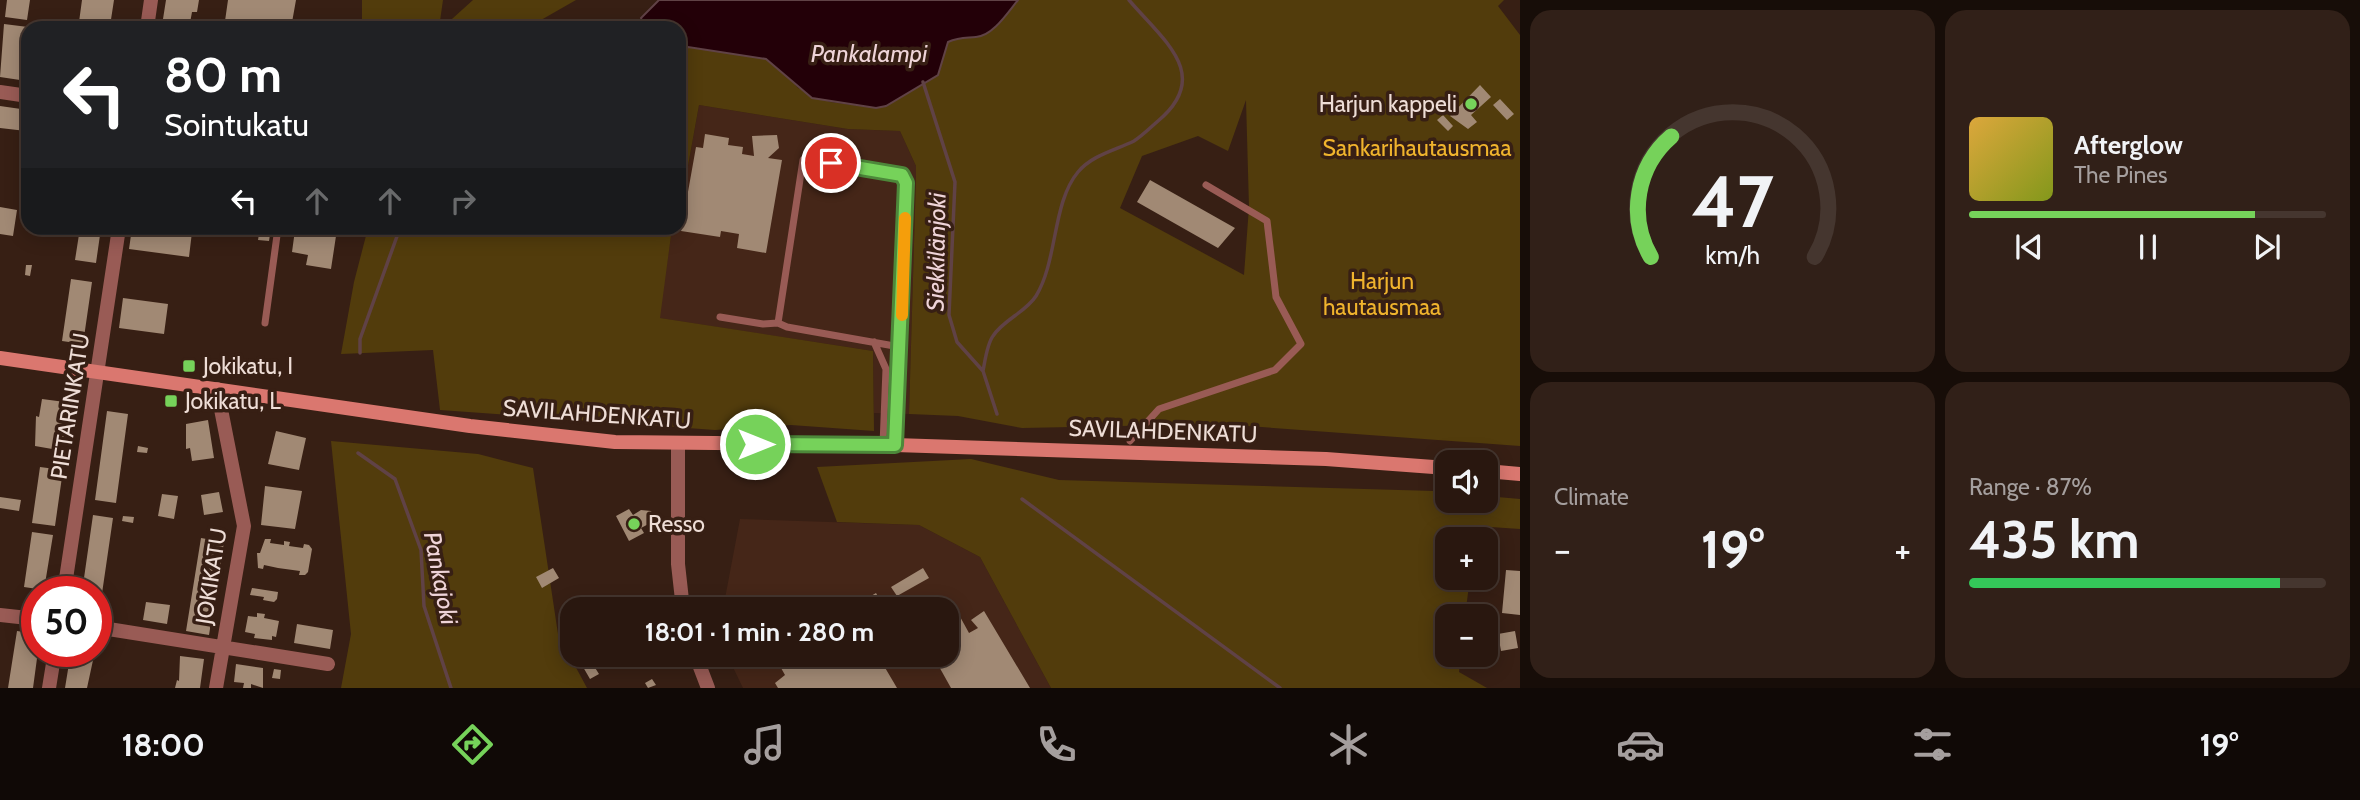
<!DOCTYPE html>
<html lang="en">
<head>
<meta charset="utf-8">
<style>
	body { margin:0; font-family:Cabin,sans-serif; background:#312018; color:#f1f3f6; height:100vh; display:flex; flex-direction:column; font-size:26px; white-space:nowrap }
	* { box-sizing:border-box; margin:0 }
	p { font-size:23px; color:#a59f9e }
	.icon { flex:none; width:38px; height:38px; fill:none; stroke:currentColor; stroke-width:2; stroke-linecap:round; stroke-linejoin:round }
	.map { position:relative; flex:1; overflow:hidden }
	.details { display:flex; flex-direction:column; gap:10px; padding:10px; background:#170d08; width:840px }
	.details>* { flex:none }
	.banner { position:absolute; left:21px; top:21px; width:665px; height:214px; border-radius:21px; box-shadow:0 4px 18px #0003,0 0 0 2px #45362f; background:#202124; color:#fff; overflow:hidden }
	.tools { position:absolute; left:1435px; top:450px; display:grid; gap:14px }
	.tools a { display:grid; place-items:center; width:63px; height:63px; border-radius:14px; background:#29170f; box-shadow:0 4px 18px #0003,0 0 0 2px #45362f; font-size:35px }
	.speed { position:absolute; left:21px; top:576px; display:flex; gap:14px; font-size:35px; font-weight:700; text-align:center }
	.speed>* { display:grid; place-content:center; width:91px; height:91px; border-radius:50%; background:#29170f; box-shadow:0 4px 18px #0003,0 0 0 2px #45362f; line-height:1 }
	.speed .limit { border:10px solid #d22; background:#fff; color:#111 }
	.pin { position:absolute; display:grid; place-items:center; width:60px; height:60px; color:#fff; margin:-30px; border:4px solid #fff; border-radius:50%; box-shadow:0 2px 7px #0007 }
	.me { position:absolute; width:77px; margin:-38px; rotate:90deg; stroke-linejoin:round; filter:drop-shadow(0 0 5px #0008) }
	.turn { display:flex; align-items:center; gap:24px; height:147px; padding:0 28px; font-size:32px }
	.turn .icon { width:91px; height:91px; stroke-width:2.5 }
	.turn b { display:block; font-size:49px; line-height:60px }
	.lanes { display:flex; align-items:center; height:66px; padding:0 28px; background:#0003; justify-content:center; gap:35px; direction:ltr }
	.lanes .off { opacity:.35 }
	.big { font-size:52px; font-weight:800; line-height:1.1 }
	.details .card { flex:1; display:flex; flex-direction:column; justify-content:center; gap:10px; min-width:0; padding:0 24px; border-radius:21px; background:#312018 }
	.details .dial { align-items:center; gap:0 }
	.dial svg { height:182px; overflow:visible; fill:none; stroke:#45362f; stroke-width:7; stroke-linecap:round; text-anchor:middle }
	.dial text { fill:#f1f3f6; stroke:none }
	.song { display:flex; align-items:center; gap:21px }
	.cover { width:84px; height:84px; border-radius:10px; background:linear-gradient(135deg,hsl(40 70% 55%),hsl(70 70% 35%)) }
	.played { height:7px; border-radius:4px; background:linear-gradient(90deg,#76d25a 80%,#45362f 80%) }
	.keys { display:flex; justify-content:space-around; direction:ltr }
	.heat { display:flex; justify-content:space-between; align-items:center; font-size:38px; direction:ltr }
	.charge { height:10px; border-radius:5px; background:linear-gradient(90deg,#34c759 87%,#45362f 0) }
	.details .tiles { flex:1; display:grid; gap:10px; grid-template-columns:repeat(2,1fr) }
	.trip { position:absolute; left:560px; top:597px; width:399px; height:70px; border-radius:21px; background:#29170f; box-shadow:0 4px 18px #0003,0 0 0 2px #45362f; font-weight:800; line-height:70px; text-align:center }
	.dock { display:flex; height:112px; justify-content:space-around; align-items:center; background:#100906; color:#a59f9e }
	.dock .icon { width:49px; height:49px }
	.dock .selected { color:#76d25a }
	.dock b { font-size:32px; color:#f1f3f6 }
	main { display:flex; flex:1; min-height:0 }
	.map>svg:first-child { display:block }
	.built { fill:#452618 }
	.green { fill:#523c0c; fill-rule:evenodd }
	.water { fill:#230008; stroke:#604246; stroke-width:2 }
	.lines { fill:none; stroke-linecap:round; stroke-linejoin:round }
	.stream { stroke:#604246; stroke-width:3.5 }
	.building { fill:#a18974 }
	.service { stroke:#995b55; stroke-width:7 }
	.minor { stroke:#995b55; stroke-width:14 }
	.tertiary { stroke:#995b55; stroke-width:14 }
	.secondary { stroke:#da776f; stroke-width:14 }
	.route-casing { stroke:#4d883a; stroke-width:18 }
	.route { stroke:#76d25a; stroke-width:12 }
	.slow { stroke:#f59e0b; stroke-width:12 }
	.poi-dot { fill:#76d25a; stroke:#371f14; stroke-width:2.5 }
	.labels { text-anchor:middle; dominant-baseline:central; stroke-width:7; stroke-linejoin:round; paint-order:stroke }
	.poi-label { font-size:23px; fill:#eeddd6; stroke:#371f14; text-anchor:start }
	.park-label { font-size:23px; fill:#f0b42d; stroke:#371f14 }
	.street-label { font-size:23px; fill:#eeddd6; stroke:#371f14 }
	.water-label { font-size:24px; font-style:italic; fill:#efd4d8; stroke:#371f14 }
</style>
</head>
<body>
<main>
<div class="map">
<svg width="1520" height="688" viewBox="0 0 1520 688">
	<rect width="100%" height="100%" fill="#371f14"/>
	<path class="built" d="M699,105L848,129L900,131L916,166V176L909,414L874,413L873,351L659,318L672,228H679L682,166H688Z
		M740,519L919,525L980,557L1051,688H743L727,655L947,654V609H723Z"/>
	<path class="green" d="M362,0H443L439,28H362Z
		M473,0H576L527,28H442Z
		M1018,0H1504L1498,6L1520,35V446L1219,424L1022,428L958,416L909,414L916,176V166L900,131L848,129L699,105L688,166H682L679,183V49L688,47L766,59L782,69L798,88L830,102L876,108L886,106L938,75L948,42C959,37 965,38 976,37C993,36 1008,13 1018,0ZM1246,100L1249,207L1244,275L1120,208L1142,156L1198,136L1228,151Z
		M368,228H672L660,318L873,351L874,431L791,425L715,430L440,410L433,350L341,354L354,282Z
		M331,441L478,454L533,468L558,634L587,688H341L351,634Z
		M971,459L1059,480L1434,491L1447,492V500H1486V496L1520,499V529L1476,526L1474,539H1447V578H1470L1465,616H1447V654L1461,655L1459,672L1487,688H1051L980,557L919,525L837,522L817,467Z"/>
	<path class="water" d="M659,0H1018C1008,12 993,36 976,37C965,38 959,37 948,42L938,75L886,106L876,108L812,98L766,59L688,47L679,49V28H645L641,18Z"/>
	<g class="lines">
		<path class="stream" d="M923,82L955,182L949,315L957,342L983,371L997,414
			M360,353V339L400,228
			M983,371C985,361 987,344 993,336C1003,320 1026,312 1036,296C1058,260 1052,203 1078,172C1092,155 1116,150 1134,141C1142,136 1151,127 1158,121C1213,75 1163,40 1129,0
			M358,453L395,479L421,550L424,606L451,688
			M1022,499L1280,688"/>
	</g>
	<path class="building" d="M7,0H30L27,20L5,17Z
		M82,0H114L110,26L79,22Z
		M166,0H199L197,12H192L190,23L163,19Z
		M228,0H296L291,28H224Z
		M4,24L28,27L20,80L0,77Z
		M1480,85L1491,97L1471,115L1477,122L1468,129L1450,116Z
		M1500,99L1514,114L1507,120L1493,105Z
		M0,106L28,110L26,131L0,128Z
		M1443,115L1453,126L1448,131L1437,120Z
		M705,134L729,138L728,145L743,147L742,154L754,156L752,136L777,135L779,148L768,158L782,160L766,253L737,248L739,234L721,231L720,237L681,231L696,147L703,148Z
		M1150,180L1235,228L1218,248L1137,202Z
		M0,207L17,210L13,236L0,234Z
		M80,228H101L96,263L75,260Z
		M132,228L192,232L189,257L129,249Z
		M260,228H271L269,241L258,240Z
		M295,230L336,236L331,269L306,265L308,255L292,252Z
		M26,265H32L30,276L25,275Z
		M71,279L92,282L83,344L62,341Z
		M123,298L168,304L164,334L119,328Z
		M42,399L65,402L66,416H70L67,438H63L58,450L35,446L36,416L39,417Z
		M107,411L128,414L116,503L95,500Z
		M208,420L214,458L192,461L190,448L186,449V424Z
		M276,431L306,438L299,470L268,464Z
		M138,446L148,448L147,453L137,452Z
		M40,467L63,470L55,526L32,523Z
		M265,486L302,491L295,529L261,525Z
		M219,492L223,512L204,515L201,495Z
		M162,494L178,496L174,519L158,516Z
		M0,497L21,500L19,511L0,508Z
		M629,509L633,515L641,510L651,511L656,520L641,528L644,533L629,541L616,516Z
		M93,515L113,518L99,614L96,613V592H82Z
		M123,516L134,517L133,523L122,521Z
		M32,532L53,535L44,590L24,587Z
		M201,538L224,542L209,635L186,631Z
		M265,539H271L270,543L284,545V541L290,542L289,546L303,548L304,544L309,545L312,549L308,572L305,575H299L300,571L278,568L264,565L263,569L258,568L257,553H260Z
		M553,568L559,578L542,588L536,577Z
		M923,568L929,578L897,596L891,587Z
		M1506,570L1520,571V615L1502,613Z
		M252,588L278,592L277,599L274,602L263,600L264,597L250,595Z
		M876,593L885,609H849Z
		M146,602L170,605L167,624L143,620Z
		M626,602L630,609H614Z
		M984,611L1030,688H951L932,654H947V620L958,613L969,633L978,628L971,620Z
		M257,613L265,614L264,618L279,621L276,637L272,636V640L254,638L255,634L245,632L248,616L257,617Z
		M297,624L333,630L330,649L294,643Z
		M17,631L37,634L38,651L33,688H8Z
		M1515,631L1518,648L1501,651L1498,634Z
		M71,651H95L87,688H65Z
		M635,654H656L659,658L642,668Z
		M773,654H877L897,688H778L775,683L785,675Z
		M587,655L599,674L590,679L579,660Z
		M180,656L204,659L200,688H175L177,680L179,681Z
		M236,664L263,668V688L251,684V688H243L244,683L234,682Z
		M274,669L281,670L280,679L272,678Z
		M652,679L656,685L648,688L645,683Z"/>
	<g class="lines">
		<path class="service" d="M720,317L763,324L778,323
			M265,323L278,228
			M874,342L886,369L883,445
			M1130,441L1159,409L1275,370L1301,344L1276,297L1267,221L1206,185
			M895,445L905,178L894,173L803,160L778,323L787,327L900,347"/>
		<path class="minor" d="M147,28L151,0
			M0,92L28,96
			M64,592L119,228
			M0,615L37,619
			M96,627L328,664
			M49,688L55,651
			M216,688L244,526L217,389"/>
		<path class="tertiary" d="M678,444V564L683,609
			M695,654L708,688"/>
		<path class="secondary" d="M0,358L470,426L615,442L895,445L1326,459L1447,468
			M1486,471L1520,474"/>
	</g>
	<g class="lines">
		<defs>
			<path id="route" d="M755,444L895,445L906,183L902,175L831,163"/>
		</defs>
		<use href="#route" class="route-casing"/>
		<use href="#route" class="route"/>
		<path class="slow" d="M902,315L905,218"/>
	</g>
	<g class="poi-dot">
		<circle cx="1471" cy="104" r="7"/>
		<rect x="182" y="359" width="14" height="14" rx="3.5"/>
		<rect x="164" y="394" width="14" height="14" rx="3.5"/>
		<circle cx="634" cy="524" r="7"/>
	</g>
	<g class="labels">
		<g class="poi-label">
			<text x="1457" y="104" text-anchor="end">Harjun kappeli</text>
			<text x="203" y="366">Jokikatu, I</text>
			<text x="185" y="401">Jokikatu, L</text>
			<text x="648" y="524">Resso</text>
		</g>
		<g class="park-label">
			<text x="1417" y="148">Sankarihautausmaa</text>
			<text x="1382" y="281">Harjun<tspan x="1382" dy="26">hautausmaa</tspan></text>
		</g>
		<g class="street-label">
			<text transform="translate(70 406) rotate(-81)">PIETARINKATU</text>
			<text transform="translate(597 414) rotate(4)">SAVILAHDENKATU</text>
			<text transform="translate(1163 431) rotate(2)">SAVILAHDENKATU</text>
			<text transform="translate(211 576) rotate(-81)">JOKIKATU</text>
		</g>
		<g class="water-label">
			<text x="869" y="53">Pankalampi</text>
			<text transform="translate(936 252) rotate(-89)">Siekkilänjoki</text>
			<text transform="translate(441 578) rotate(79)">Pankajoki</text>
		</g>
	</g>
</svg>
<div class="tools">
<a><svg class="icon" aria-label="sound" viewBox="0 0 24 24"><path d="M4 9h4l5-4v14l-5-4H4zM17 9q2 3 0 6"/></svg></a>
<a>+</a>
<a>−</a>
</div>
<div class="speed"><div class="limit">50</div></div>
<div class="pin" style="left:831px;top:163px;background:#d93025"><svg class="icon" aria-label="arrive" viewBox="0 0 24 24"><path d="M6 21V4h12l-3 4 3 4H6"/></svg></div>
<svg class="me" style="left:755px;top:444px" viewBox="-20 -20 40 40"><circle r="17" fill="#76d25a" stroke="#fff" stroke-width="3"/><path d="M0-11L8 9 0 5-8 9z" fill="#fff"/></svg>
<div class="trip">18:01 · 1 min · 280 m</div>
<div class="banner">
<div class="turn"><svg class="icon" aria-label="left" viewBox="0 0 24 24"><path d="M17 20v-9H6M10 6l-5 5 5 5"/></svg><div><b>80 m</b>Sointukatu</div></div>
<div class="lanes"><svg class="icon" aria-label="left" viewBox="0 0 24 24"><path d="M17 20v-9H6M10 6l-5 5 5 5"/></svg><svg class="icon off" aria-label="ahead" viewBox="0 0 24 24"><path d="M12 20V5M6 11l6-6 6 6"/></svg><svg class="icon off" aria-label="ahead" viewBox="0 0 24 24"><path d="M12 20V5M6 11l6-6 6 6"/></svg><svg class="icon off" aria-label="right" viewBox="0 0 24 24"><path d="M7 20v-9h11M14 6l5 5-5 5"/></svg></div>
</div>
</div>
<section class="details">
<div class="tiles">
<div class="card dial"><svg viewBox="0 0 100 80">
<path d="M14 69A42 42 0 1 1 86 69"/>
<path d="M14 69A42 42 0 0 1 23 16" stroke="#76d25a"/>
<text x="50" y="56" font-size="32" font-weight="700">47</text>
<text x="50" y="72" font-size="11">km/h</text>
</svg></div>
<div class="card">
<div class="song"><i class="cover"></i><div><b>Afterglow</b><p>The Pines</p></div></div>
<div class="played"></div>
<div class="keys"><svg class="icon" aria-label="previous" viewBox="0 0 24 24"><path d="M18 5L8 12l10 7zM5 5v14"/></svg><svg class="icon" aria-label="pause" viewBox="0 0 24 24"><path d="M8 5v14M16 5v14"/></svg><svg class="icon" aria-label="next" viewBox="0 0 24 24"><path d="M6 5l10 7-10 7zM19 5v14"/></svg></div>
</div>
<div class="card"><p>Climate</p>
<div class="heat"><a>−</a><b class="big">19°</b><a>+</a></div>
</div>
<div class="card"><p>Range · 87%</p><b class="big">435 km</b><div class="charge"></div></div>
</div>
</section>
</main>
<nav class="dock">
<b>18:00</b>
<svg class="icon selected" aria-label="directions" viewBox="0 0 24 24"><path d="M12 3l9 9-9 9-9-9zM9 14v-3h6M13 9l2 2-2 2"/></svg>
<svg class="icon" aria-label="music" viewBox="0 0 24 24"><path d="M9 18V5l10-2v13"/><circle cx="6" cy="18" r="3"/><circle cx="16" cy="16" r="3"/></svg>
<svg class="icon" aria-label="phone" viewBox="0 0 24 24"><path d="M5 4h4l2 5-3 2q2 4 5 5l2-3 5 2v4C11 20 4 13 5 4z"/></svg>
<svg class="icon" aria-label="climate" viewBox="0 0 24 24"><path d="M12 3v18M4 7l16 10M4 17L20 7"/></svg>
<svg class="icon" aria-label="car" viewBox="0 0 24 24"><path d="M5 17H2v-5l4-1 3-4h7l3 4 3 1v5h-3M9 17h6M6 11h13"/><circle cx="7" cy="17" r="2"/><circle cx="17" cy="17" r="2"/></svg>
<svg class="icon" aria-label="filters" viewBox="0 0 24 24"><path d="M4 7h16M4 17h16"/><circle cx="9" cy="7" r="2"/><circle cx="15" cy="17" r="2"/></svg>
<b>19°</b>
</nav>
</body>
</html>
